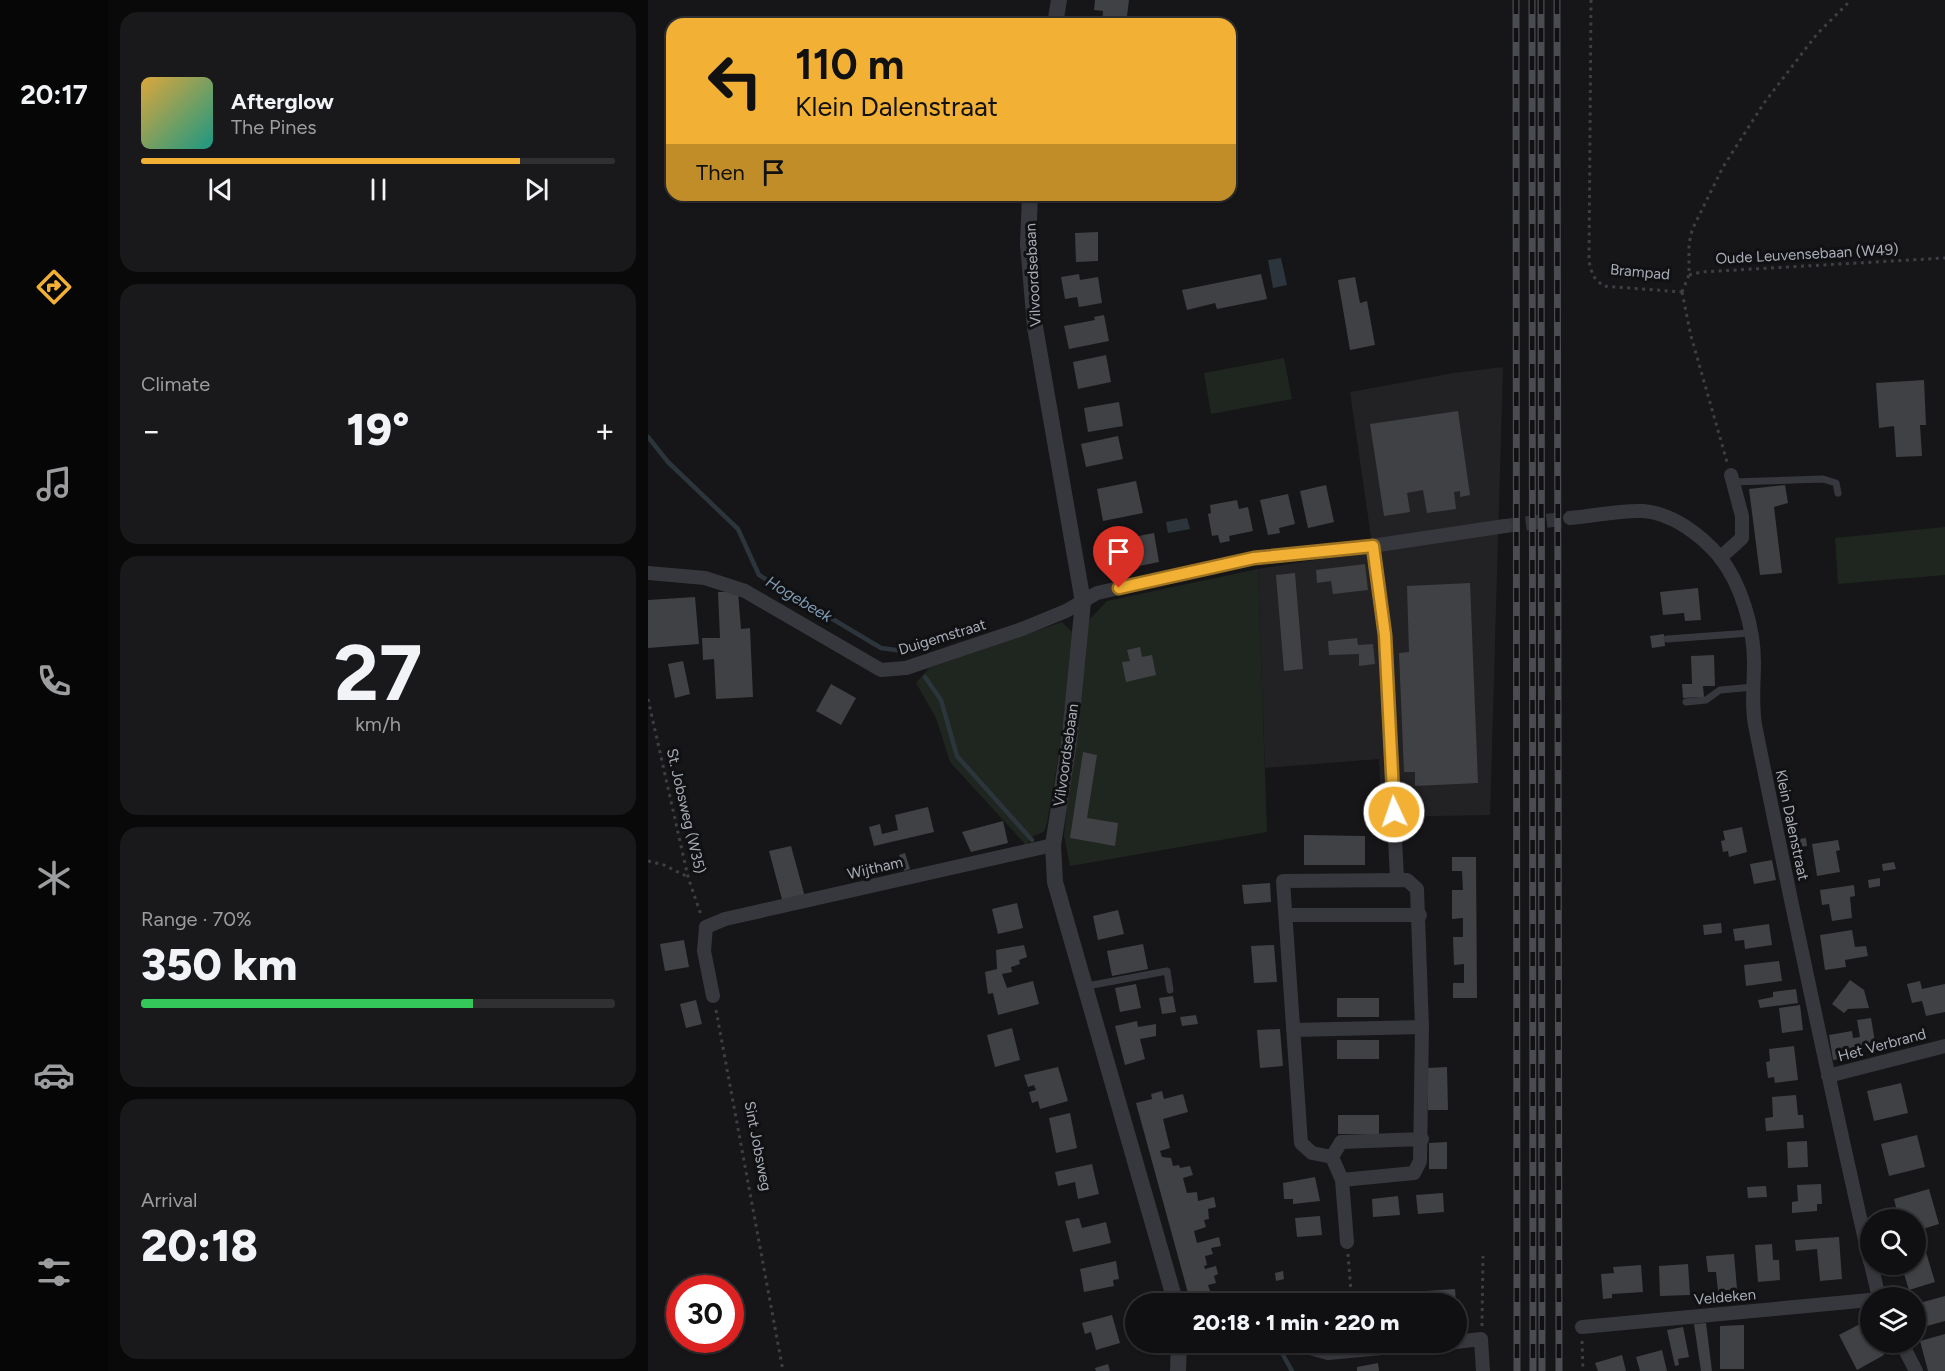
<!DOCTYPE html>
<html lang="en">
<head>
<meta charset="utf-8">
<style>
	body { margin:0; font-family:Figtree,sans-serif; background:#19191b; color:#f1f3f6; height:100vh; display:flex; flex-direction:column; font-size:22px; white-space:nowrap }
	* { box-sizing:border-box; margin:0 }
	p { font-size:20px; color:#9c9d9f }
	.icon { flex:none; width:33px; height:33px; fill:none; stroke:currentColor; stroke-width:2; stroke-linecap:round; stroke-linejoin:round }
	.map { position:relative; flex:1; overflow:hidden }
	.panel { display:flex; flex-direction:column; gap:12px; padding:12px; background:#09090a; width:540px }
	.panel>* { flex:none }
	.top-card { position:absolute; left:18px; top:18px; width:570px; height:183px; border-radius:18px; box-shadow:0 2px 4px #0004,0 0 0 2px #303032; background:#f2b134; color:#111; overflow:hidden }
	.tools { position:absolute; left:1212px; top:1209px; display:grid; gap:12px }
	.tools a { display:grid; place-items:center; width:66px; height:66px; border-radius:50%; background:#101012; box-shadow:0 2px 4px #0004,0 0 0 2px #303032; font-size:30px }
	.speed { position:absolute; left:18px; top:1275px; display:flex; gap:12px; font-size:30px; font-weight:700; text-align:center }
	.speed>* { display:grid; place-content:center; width:78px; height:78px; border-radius:50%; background:#101012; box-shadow:0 2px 4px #0004,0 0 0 2px #303032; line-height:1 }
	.speed .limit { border:9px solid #d22; background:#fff; color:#111 }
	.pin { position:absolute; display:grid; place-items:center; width:51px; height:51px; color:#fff; margin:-62px -26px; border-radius:50% 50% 50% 0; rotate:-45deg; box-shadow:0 0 6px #0007 }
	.pin .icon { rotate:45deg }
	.me { position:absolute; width:66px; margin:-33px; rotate:357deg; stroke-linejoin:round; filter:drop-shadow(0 0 4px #0008) }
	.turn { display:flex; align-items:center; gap:21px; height:126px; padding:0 30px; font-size:27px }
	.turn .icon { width:78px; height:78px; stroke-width:2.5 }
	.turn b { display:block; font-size:42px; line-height:51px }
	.then { display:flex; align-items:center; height:57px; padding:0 30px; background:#0003; gap:12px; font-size:22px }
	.big { font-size:45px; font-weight:800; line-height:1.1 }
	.panel .tile { flex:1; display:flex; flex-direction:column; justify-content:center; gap:9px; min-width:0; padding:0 21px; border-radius:18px; background:#19191b }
	.panel .dial { align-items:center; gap:0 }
	.dial b { font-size:78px; line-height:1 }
	.song { display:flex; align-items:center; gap:18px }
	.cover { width:72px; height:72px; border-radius:9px; background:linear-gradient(135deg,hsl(40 70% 55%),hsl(170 70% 35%)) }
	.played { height:6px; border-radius:3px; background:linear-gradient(90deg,#f2b134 80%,#303032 80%) }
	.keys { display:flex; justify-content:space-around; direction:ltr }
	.heat { display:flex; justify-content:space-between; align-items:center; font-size:33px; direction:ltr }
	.charge { height:9px; border-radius:4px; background:linear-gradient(90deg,#34c759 70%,#303032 0) }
	.trip { position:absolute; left:477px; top:1293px; width:342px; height:60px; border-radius:30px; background:#101012; box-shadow:0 2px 4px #0004,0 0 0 2px #303032; font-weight:800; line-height:60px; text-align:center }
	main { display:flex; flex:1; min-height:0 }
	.menu { display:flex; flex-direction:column; width:108px; justify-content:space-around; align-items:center; background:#060607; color:#9c9d9f }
	.menu .icon { width:42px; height:42px }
	.menu .current { color:#f2b134 }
	.menu b { font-size:27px; color:#f1f3f6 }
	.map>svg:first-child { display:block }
	.built { fill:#222225 }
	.green { fill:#1e261f }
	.water { fill:#2c353c }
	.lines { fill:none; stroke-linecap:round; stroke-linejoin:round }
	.stream { stroke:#2c353c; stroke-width:4.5 }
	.building { fill:#404145 }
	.minor-tunnel { stroke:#333438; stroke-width:14; stroke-dasharray:14 7; stroke-linecap:butt }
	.path { stroke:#3d3f44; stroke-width:3; stroke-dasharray:3 4.5; stroke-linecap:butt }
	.service { stroke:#37383d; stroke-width:7 }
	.minor { stroke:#37383d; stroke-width:14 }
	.tertiary { stroke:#37383d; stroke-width:16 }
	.rail-casing { stroke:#4a4c52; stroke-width:7 }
	.rail { stroke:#111113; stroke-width:4.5; stroke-dasharray:14; stroke-linecap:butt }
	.route-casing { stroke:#9d7322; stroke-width:15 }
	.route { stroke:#f2b134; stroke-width:10 }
	.labels { text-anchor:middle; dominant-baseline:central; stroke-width:6; stroke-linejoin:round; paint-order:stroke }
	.street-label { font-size:15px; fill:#a8adb8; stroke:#111113 }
	.water-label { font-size:16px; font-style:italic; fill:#7f9bb3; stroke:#111113 }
</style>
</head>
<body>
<main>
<nav class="menu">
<b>20:17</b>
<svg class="icon current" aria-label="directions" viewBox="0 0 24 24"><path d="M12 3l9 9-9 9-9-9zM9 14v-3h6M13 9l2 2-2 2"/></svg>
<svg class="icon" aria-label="music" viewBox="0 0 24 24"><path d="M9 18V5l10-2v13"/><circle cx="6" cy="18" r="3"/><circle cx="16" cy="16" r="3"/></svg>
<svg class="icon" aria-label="phone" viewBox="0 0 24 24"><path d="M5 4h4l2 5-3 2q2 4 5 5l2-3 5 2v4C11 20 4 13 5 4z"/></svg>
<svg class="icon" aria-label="climate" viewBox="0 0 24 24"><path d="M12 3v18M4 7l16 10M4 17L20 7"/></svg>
<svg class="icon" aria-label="car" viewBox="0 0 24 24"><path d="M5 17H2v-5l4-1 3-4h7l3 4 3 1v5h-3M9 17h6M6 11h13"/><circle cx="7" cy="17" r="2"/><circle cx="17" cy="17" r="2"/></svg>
<svg class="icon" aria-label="filters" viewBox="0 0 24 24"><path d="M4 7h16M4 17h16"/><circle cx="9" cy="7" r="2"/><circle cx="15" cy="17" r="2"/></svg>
</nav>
<section class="panel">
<div class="tile">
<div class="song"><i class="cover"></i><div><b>Afterglow</b><p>The Pines</p></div></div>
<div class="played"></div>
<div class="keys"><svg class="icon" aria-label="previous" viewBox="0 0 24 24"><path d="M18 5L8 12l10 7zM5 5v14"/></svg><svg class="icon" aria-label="pause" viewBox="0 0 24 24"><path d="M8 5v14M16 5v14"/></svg><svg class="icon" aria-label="next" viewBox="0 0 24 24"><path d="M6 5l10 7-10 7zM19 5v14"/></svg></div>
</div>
<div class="tile"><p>Climate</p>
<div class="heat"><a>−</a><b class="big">19°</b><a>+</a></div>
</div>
<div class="tile dial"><b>27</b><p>km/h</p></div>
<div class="tile"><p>Range · 70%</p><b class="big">350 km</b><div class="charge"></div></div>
<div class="tile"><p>Arrival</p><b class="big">20:18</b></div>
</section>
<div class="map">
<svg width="1297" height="1371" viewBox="0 0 1297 1371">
	<rect width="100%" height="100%" fill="#161618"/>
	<path class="built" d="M855,367L842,815L734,817L731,759L617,768L610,569L725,551L702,392L806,373Z"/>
	<path class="green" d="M636,358L644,399L563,414L556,373Z
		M1297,527V575L1190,584L1187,538Z
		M610,569L619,832L422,866L416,835L440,621L459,601Z
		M414,622L424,632L414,736L399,823L396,832L385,836L378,845L302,762L288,718L268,683L281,668Z"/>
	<path class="water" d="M633,258L639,285L625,288L620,260Z
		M539,518L542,529L520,533L518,522Z"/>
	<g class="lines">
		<path class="stream" d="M0,437L20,462L90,529L111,575L233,648L255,651
			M277,677L293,700L309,756L384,840
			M565,1352L634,1353L644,1371"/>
	</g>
	<path class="building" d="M447,0H481L478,24H454L455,11L446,10Z
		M450,232V261L428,262L427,233Z
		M431,274L432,280L450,277L454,303L431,307L429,297L417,299L413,277Z
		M613,274L619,299L569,309L567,303L539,310L534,290Z
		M707,277L712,303L719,301L727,345L702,350L690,280Z
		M456,315L461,341L421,349L416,326L447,320L446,317Z
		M458,355L463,382L430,389L425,362Z
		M1276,380L1278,425H1272L1274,456L1248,457L1246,426L1231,428L1228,383Z
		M471,402L475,426L440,432L436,408Z
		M810,411L822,495L812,497V491L806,492L808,509L779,513L775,490L759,493L762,512L736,516L722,424Z
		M470,436L475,459L438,467L433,444Z
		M488,481L495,513L455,521L449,489Z
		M678,485L686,522L660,528L652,491Z
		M1137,485L1140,503L1126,507L1134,573L1112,575L1101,489Z
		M640,494L647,524L631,528L632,533L620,535L612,500Z
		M589,500L591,509L600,507L605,531L581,536L582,541L572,543L570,535L564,536L560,514L563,513L562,505Z
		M474,531L475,539L506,533L511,562L476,569L475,564L464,567L458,534Z
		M717,564L720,590L685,594L683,581L669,583L668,570Z
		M647,573L655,669L636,671L628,575Z
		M822,583L830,783L767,786V772H756L751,653L761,652L759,586Z
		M1050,588L1053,620L1037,621L1036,613L1015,615L1012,592Z
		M70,592H90L93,629L102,628L105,697L68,699L66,659L55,660L54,638H72Z
		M47,597L51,644L0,648V600Z
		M1016,634L1017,646L1004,648L1002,636Z
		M709,638L710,645L725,644L727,664L711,666V654L681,655L680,641Z
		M492,647L494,657L504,655L508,675L478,682L474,662L482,661L479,650Z
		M1066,655L1067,686H1055L1056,697L1035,698L1034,684H1044L1043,656Z
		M35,661L42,694L27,698L20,664Z
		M183,684L208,698L193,725L168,711Z
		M435,752L449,755L439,818L470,823L467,846L422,838Z
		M280,807L286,832L226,846L221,827L232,824L234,834L250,830L247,815Z
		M355,821L360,843L323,852L314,832Z
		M1094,827L1099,852L1081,857L1080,851L1075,852L1073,841L1077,840L1075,831Z
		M656,835L717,836V865H656Z
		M1158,838L1159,846L1150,847L1149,839Z
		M1190,840L1192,850L1188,851L1192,872L1169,876L1164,844Z
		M143,846L157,897L135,903L121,851Z
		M257,853L262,869L256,871L251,855Z
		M804,857H828L829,998H805V983H816V964L806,965L805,937H815V918L804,919V890H815L814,871H804Z
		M1124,860L1128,880L1106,884L1102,864Z
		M1246,862L1248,869L1235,871L1234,864Z
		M1232,878V886L1221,888L1220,880Z
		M622,883L623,902L596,904L594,885Z
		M1206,885L1207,896L1202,897L1204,918L1184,921L1181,904L1174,905L1172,890Z
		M369,903L375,928L350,934L344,909Z
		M470,910L476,934L450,940L445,916Z
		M1073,923L1074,933L1056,935L1055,925Z
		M1121,924L1124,945L1097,949L1096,940L1087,941L1085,929Z
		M1204,930L1207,947L1218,946L1220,956L1197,960L1198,967L1177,970L1172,935Z
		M36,940L41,967L17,971L12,944Z
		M495,944L500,969L464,976L459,951Z
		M376,945L379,957L371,960L372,964L363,967L364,972L354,974L359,988L385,981L391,1004L350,1015L345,993L340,994L337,972L349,969L348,950Z
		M626,945L629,982L606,983L603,946Z
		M1131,961L1134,981L1098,986L1096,965Z
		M1202,980L1216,990L1221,1008L1200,1009L1196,1013L1184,1004Z
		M1272,981L1274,989L1297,984V1012L1278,1016L1274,1001L1264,1003L1259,984Z
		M488,984L493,1008L472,1012L467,988Z
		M1148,989L1150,1003L1112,1008L1110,1000L1125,997V992Z
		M525,996L528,1012L514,1014L511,998Z
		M689,998H731V1017H689Z
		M48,1000L54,1024L38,1028L32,1004Z
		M1152,1005L1155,1030L1134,1033L1131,1008Z
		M548,1015L550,1024L534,1026L532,1017Z
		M1223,1018L1227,1042L1214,1044L1216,1056L1185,1060L1181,1035L1204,1031L1205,1038L1212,1037L1209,1020Z
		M489,1021L490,1027L508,1024V1036L492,1039L497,1059L477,1065L467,1026Z
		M364,1028L372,1060L347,1067L339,1035Z
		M632,1029L635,1066L612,1068L609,1030Z
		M689,1040H731V1059H689Z
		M1146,1046L1150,1080L1127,1083L1126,1077L1120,1078L1118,1062L1122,1061L1121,1049Z
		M410,1067L420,1101L392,1109L390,1101L384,1103L381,1092L388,1090L386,1085L380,1087L376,1075Z
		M799,1067L800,1110H780V1068Z
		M1253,1083L1260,1113L1226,1121L1219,1091Z
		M514,1091L516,1099L535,1094L540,1112L515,1119L522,1148L512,1151L514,1157L523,1158L525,1166L531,1165L532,1168L542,1166L545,1175L535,1178L539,1193L549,1192L550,1201L566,1197L568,1207L560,1209L561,1219L556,1220L558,1227L546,1231L549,1243L571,1237L573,1246L563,1248L565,1254L557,1256L559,1265L556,1266L557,1269L568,1266L570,1274L566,1276L568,1283L560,1285L563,1294L572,1292L573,1295L578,1294L581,1304H543L488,1103L504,1099L503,1094Z
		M1148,1095L1150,1115H1155L1156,1128L1118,1131L1117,1118L1125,1117L1124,1097Z
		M422,1113L429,1148L408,1153L401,1118Z
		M690,1115H731V1134H690Z
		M1269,1135L1277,1167L1241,1176L1233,1144Z
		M1159,1141L1160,1167L1140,1168L1139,1142Z
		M799,1142V1169H781V1143Z
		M444,1164L451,1194L430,1199L427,1182L410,1186L407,1172Z
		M667,1177L672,1201L645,1204V1199H636L635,1183Z
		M1173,1184L1174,1204H1169V1211L1144,1213V1202L1150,1201L1149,1185Z
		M1118,1186L1119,1197L1100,1198L1099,1187Z
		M1281,1189L1291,1224L1268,1231V1220H1251L1246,1199Z
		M795,1193L796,1212L770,1214L768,1195Z
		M750,1196L752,1215L725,1217L724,1199Z
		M672,1216L674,1235L649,1237L647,1218Z
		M431,1218L434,1228L458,1222L463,1243L425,1252L417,1221Z
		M1191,1237L1194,1279L1172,1281L1169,1249L1148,1251L1147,1240Z
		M1124,1244L1125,1260H1131L1132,1280L1110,1282L1107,1245Z
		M1277,1249L1287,1282L1261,1290L1253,1264H1268V1252Z
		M1086,1254L1089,1289L1070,1291L1068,1272H1060L1058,1256Z
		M468,1261L471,1279L465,1280L466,1286L436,1292L432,1269Z
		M1040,1264L1042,1295L1012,1296L1011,1266Z
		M993,1265L995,1292L964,1294V1298L955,1299L953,1274L966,1273L965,1267Z
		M635,1271L636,1279L628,1281L627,1273Z
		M807,1289L808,1304H779L778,1291Z
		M731,1295L732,1300L754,1298L755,1304H723V1296Z
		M1297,1296V1321L1268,1329V1304Z
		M464,1315L472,1343L448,1350L443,1332L437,1334L434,1323Z
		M1058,1323L1064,1371H1053L1046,1324Z
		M1212,1324L1222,1342H1230L1236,1355L1209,1370L1191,1335Z
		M1096,1325V1369H1072V1326Z
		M1035,1327L1041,1357L1030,1359L1031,1365L1027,1366L1019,1330Z
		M1297,1334V1371H1280L1272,1341Z
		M1014,1350L1019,1371H992L988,1357Z
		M974,1355L978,1371H950L947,1363Z
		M730,1363L731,1371H709V1367Z
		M460,1364L462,1371H448L447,1368Z"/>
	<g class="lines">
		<path class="minor-tunnel" d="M857,526L922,518"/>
		<path class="path" d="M943,0L941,262L945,276L955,286L1034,292
			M1041,275L1053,272L1297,258
			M1034,292L1041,275V244L1044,230L1075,167L1116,103L1169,34L1203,0
			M1034,292L1043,336L1079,462
			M0,699L40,877L53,915
			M0,861L16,865L40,877
			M68,1010L135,1371
			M700,1254L704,1304
			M834,1326L835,1256
			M934,1341L935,1371"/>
		<path class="service" d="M1085,482L1175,479L1188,483L1190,493
			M1019,639L1102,633
			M1038,702L1058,700L1072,690L1106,687
			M439,986L519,971L522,990"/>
		<path class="minor" d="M922,518C946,516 971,510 995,511C1024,513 1053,535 1071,556C1093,583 1106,628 1106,662C1106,685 1103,708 1108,730C1144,908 1182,1086 1222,1262
			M725,546L737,635L749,879
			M1072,558L1094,538V516L1083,475
			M0,573L57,578L97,591L233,670L258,668L374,629L418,611L449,593L606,558L717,547L857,526
			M638,915H772
			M65,996L56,951L58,927L77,919L405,845
			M645,1030L774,1027
			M1180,1076L1297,1046
			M684,1157L693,1142L774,1139
			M694,1180L766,1173L772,1161L774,1027L769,889L759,880L635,881L653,1143L664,1153L684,1157L694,1180L699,1242
			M1223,1264L1231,1298
			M934,1327L1222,1300
			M641,1342L680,1353L799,1342
			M808,1342L833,1339L835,1371
			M1253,1342L1268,1371"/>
		<path class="tertiary" d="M407,24L411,0
			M382,195L380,244L387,327L435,602L421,743L405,845L407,882L528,1304
			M530,1371L531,1342"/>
		<defs>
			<path id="rail" d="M868,0L869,1371
				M884,0L885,1371
				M893,0L894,1371
				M909,0L911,1371"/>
		</defs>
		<use href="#rail" class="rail-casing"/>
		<use href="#rail" class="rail"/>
	</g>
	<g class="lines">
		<defs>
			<path id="route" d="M471,588L606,558L725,546L737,635L746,812"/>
		</defs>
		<use href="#route" class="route-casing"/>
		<use href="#route" class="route"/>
	</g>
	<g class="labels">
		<g class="street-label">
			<text transform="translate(1159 254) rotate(-3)">Oude Leuvensebaan (W49)</text>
			<text transform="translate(992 272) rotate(5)">Brampad</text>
			<text transform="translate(385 275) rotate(-93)">Vilvoordsebaan</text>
			<text transform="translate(294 637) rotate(-17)">Duigemstraat</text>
			<text transform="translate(418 755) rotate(-82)">Vilvoordsebaan</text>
			<text transform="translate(38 811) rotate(77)">St. Jobsweg (W35)</text>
			<text transform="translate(1144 825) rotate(78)">Klein Dalenstraat</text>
			<text transform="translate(227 868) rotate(-13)">Wijtham</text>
			<text transform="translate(1234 1045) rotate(-15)">Het Verbrand</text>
			<text transform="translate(110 1146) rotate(79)">Sint Jobsweg</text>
			<text transform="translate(1077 1297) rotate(-5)">Veldeken</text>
		</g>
		<g class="water-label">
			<text transform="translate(151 599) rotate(31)">Hogebeek</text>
		</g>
	</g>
</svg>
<div class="tools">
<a><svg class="icon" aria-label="search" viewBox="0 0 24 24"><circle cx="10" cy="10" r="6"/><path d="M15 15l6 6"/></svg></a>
<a><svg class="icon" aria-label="layers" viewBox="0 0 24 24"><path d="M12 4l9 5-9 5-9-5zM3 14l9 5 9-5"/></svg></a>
</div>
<div class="speed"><div class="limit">30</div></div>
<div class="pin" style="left:471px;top:588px;background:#d93025"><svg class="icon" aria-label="arrive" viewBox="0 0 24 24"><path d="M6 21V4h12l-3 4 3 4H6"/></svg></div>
<svg class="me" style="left:746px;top:812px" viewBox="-20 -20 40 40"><circle r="17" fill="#f2b134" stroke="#fff" stroke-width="3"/><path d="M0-11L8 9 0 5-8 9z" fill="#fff"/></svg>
<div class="trip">20:18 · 1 min · 220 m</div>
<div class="top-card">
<div class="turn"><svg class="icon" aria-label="left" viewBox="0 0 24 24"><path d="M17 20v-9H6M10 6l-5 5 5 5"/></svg><div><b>110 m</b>Klein Dalenstraat</div></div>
<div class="then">Then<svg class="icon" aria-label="arrive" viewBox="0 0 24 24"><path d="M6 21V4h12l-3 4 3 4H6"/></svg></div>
</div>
</div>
</main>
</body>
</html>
